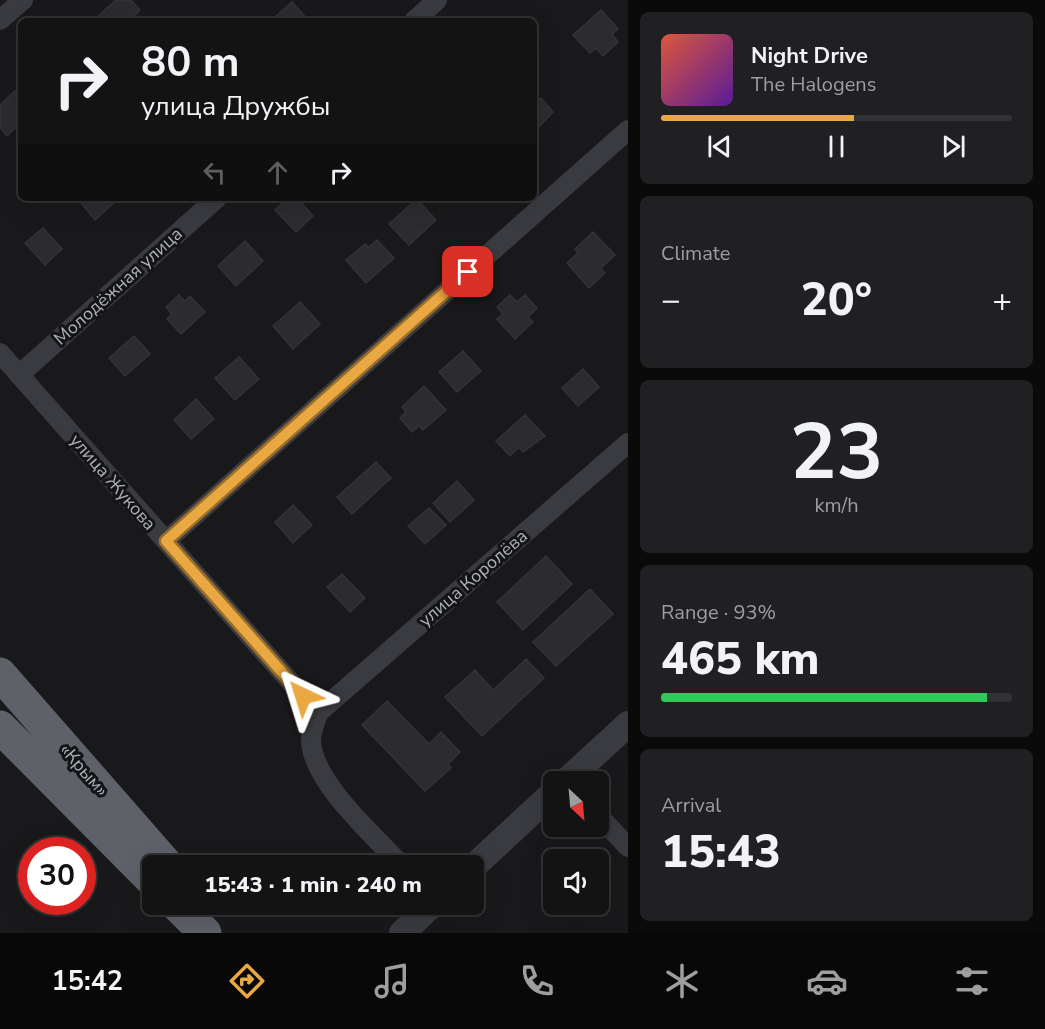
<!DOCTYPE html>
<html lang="en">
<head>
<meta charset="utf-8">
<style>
	body { margin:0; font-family:"Nunito Sans",sans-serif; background:#202022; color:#f1f3f6; height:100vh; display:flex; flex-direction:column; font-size:22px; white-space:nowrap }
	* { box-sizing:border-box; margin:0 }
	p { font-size:20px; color:#9d9ea0 }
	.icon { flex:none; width:33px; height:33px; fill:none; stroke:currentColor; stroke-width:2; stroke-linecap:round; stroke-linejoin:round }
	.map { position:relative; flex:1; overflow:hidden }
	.sheet { display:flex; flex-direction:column; gap:12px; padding:12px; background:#0a0a0b; width:417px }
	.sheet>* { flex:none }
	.hud { position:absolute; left:18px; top:18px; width:519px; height:183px; border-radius:9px; box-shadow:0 6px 24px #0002,0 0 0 2px #323234; background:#131314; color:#f1f3f6; overflow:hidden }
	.needle { width:39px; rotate:154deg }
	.controls { position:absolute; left:543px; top:771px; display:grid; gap:12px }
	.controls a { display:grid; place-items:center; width:66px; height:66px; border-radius:9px; background:#131314; box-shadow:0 6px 24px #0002,0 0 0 2px #323234; font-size:30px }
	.speed { position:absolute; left:18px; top:837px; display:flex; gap:12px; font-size:30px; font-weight:700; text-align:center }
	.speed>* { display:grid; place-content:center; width:78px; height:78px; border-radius:50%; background:#131314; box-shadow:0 6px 24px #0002,0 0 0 2px #323234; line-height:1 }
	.speed .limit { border:9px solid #d22; background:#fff; color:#111 }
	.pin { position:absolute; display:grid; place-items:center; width:51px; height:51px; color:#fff; margin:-26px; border-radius:12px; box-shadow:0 3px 9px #0006 }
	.me { position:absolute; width:66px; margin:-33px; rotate:319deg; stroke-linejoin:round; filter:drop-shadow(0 0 4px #0008) }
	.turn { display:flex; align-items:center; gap:21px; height:126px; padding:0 24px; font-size:27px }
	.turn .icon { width:78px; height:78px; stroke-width:2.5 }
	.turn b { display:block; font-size:42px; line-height:51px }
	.lanes { display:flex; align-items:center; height:57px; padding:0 24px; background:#0003; justify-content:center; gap:30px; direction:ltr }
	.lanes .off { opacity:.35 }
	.big { font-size:45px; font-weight:800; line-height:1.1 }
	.sheet .tile { flex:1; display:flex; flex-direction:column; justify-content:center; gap:9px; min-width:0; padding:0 21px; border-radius:9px; background:#202022 }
	.sheet .dial { align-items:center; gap:0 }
	.dial b { font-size:78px; line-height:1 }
	.song { display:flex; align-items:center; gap:18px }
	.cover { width:72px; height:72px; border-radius:9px; background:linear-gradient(135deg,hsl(10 70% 55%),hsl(270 70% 35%)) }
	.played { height:6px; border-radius:3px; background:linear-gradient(90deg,#eaa842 55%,#323234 55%) }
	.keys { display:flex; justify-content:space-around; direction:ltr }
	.heat { display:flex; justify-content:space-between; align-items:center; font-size:33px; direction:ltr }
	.charge { height:9px; border-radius:4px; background:linear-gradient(90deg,#34c759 93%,#323234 0) }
	.trip { position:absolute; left:142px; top:855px; width:342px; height:60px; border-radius:9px; background:#131314; box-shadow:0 6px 24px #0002,0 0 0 2px #323234; font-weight:800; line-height:60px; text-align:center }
	.dock { display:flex; height:96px; justify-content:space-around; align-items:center; background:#080808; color:#9d9ea0 }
	.dock .icon { width:42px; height:42px }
	.dock .on { color:#eaa842 }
	.dock b { font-size:27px; color:#f1f3f6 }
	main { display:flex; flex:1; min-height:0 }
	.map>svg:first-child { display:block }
	.building { fill:#2c2c2f; stroke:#333337; stroke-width:1.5 }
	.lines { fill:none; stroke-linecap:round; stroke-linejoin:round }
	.minor { stroke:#3a3b40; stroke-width:20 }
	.tertiary { stroke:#3a3b40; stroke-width:26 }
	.trunk { stroke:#5e6168; stroke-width:33 }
	.route-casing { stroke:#986d2b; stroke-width:15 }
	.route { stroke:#eaa842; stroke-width:10 }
	.labels { text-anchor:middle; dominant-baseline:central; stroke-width:6; stroke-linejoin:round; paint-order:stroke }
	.street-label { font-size:18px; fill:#acb1ba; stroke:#141416 }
</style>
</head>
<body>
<main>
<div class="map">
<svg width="628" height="933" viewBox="0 0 628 933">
	<rect width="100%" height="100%" fill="#19191b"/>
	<path class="building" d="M116,0H131L140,10L129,21H100L97,17Z
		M292,2L309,21H276L273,19Z
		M601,10L618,29L612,34L618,42L603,56L596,48L590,53L573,35Z
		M15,91L21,97V123L7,136L0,127V105Z
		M541,98L553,112L534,132V103Z
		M77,198H119L95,220Z
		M288,198H297L313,216L296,232L275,210Z
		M417,199L436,220L409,245L389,224Z
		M43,228L62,249L45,265L25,243Z
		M593,232L615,255L601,268L605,273L589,288L567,263L578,253L575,249Z
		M377,240L394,258L366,283L346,260L365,244L369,247Z
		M245,241L263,261L236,286L218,266Z
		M179,295L185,301L190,296L205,312L181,334L167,319L172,314L166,307Z
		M510,295L517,302L525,295L537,308L528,317L533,322L515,339L497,319L503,314L497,307Z
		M300,302L320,324L293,349L273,326Z
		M134,336L150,354L125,376L109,358Z
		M463,351L481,371L457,392L439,372Z
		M239,357L259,379L235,400L215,378Z
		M583,369L599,387L578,406L562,388Z
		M424,386L446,410L423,430L419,426L412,432L400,418L406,412L402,407Z
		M196,399L214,419L191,439L174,420Z
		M525,415L545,436L523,452L519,447L510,456L496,441Z
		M376,462L391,478L352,514L337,497Z
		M457,481L474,500L450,522L433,503Z
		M293,505L312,525L293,543L275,522Z
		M429,508L446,525L425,544L408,526Z
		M546,556L572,584L523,630L497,602Z
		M342,574L365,598L350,612L327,587Z
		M590,589L613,614L556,666L533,642Z
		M526,659L544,678L482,736L445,697L475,670L493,690Z
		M387,701L429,744L441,732L460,752L448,764L451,768L425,791L362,725Z"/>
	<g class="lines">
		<path class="minor" d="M0,20L23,0
			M414,21L437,0
			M0,353L318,713C316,721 311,731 311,740C312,782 374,835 402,866
			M19,375L217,198
			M166,541L628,130
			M318,713L628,443
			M598,815L628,847"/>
		<path class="tertiary" d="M565,782L628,724
			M474,866L554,792
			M402,933L433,904"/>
		<path class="trunk" d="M0,674L168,866
			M0,727L153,881
			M176,904L205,933"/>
	</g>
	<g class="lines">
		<defs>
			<path id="route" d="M303,696L166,541L468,272"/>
		</defs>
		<use href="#route" class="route-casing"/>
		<use href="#route" class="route"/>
	</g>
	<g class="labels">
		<g class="street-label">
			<text transform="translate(118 286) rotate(-42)">Молодёжная улица</text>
			<text transform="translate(113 482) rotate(49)">улица Жукова</text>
			<text transform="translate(473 578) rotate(-41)">улица Королёва</text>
			<text transform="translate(84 770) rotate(49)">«Крым»</text>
		</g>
	</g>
</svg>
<div class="controls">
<a><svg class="needle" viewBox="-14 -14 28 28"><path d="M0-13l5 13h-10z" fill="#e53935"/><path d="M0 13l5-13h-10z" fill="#9d9ea0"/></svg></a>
<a><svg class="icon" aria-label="sound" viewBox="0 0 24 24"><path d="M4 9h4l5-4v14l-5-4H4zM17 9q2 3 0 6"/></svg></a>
</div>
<div class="speed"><div class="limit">30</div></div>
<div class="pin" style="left:468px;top:272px;background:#d93025"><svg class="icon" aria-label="arrive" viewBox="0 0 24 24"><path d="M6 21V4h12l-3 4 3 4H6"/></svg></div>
<svg class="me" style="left:303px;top:696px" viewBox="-20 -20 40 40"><path d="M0-17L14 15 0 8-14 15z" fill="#eaa842" stroke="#fff" stroke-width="4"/></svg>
<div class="trip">15:43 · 1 min · 240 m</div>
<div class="hud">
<div class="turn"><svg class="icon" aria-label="right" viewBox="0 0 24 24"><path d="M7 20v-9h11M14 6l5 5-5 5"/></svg><div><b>80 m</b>улица Дружбы</div></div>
<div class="lanes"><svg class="icon off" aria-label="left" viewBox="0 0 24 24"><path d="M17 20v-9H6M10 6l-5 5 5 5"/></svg><svg class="icon off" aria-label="ahead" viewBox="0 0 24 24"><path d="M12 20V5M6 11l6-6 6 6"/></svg><svg class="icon" aria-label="right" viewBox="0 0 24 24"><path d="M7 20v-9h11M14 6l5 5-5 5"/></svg></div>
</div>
</div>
<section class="sheet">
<div class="tile">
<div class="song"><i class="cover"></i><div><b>Night Drive</b><p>The Halogens</p></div></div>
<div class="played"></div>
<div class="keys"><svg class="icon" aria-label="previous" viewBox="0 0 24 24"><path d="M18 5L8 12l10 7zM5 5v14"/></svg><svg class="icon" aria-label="pause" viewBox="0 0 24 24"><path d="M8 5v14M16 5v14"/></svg><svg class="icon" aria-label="next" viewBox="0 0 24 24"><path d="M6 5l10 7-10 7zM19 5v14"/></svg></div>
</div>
<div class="tile"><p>Climate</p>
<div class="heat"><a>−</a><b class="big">20°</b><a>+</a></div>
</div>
<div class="tile dial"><b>23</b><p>km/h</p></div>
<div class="tile"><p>Range · 93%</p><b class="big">465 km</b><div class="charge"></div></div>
<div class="tile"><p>Arrival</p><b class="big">15:43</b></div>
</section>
</main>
<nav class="dock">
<b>15:42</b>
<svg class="icon on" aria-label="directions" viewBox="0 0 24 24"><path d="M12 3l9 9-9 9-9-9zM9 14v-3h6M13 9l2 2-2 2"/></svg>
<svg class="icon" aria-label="music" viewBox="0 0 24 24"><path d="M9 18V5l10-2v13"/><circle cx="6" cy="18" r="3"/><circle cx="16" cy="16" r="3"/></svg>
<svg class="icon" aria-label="phone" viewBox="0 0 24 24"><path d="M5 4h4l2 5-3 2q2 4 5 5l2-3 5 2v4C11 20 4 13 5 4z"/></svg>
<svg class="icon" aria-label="climate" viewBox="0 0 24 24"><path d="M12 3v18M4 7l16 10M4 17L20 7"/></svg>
<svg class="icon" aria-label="car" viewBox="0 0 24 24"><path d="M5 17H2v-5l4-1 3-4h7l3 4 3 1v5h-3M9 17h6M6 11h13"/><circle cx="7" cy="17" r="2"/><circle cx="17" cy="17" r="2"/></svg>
<svg class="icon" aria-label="filters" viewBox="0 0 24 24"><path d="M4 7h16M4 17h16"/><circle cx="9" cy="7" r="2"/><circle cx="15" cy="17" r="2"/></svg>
</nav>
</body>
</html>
